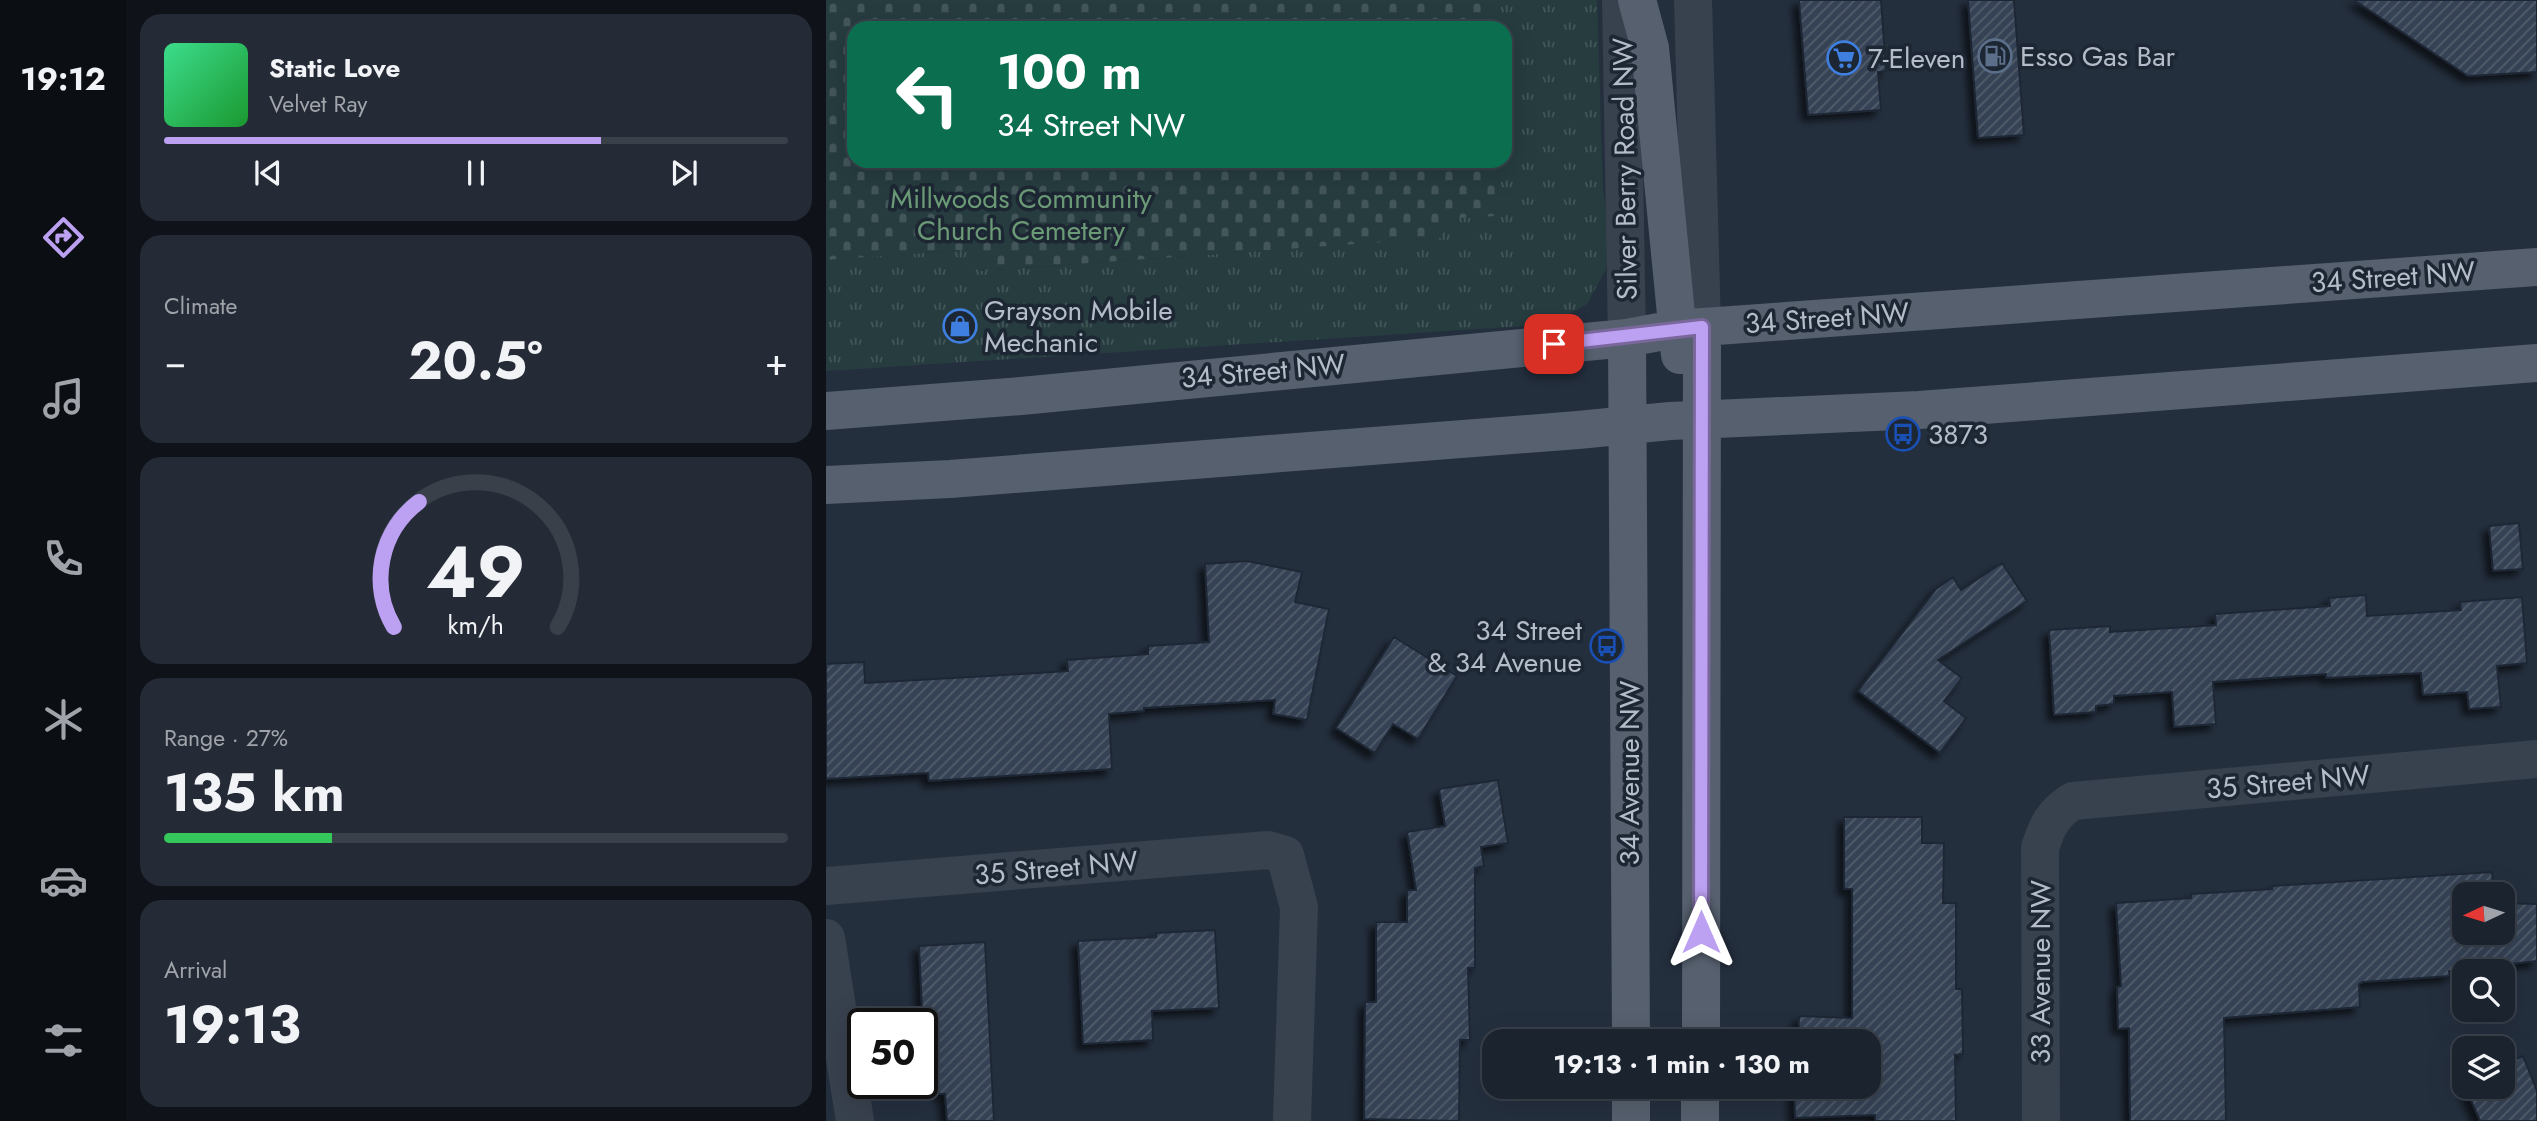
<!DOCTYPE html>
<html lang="en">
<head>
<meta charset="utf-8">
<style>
	body { margin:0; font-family:Jost,sans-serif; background:#242b36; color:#f1f3f6; height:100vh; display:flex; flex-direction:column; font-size:26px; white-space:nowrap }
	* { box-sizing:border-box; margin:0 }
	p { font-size:23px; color:#a0a4aa }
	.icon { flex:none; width:38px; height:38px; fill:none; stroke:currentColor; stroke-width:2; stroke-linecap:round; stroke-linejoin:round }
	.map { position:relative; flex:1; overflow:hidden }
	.details { display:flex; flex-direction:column; gap:14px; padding:14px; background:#0f1319; width:700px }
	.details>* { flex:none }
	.hud { position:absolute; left:21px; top:21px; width:665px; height:147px; border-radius:21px; box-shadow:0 7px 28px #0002,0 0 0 2px #39404a; background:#0b6e4f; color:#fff; overflow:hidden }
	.needle { width:46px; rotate:266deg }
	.buttons { position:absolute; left:1626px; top:882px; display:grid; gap:14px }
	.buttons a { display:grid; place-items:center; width:63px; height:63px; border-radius:14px; background:#1b232e; box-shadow:0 7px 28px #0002,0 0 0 2px #39404a; font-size:35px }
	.speed { position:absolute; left:21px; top:1008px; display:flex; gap:14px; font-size:35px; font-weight:700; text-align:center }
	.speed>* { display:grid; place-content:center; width:91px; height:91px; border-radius:50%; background:#1b232e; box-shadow:0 7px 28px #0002,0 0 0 2px #39404a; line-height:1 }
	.speed .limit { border:4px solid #111; border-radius:10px; background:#fff; color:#111 }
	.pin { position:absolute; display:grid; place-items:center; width:60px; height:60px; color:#fff; margin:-30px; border-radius:14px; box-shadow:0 4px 10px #0006 }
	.me { position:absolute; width:77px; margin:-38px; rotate:0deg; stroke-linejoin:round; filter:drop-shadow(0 0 5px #0008) }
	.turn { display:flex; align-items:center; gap:24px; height:147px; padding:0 35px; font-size:32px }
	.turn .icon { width:91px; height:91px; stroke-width:2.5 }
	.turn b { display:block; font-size:49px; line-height:60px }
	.big { font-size:52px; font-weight:700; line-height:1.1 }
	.details .widget { flex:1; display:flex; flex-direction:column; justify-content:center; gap:10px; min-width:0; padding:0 24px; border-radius:21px; background:#242b36 }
	.details .dial { align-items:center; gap:0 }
	.dial svg { height:182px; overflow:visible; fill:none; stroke:#39404a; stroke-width:7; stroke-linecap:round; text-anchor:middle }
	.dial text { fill:#f1f3f6; stroke:none }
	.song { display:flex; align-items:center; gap:21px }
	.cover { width:84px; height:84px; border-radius:10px; background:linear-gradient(135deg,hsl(150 70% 55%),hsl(130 70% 35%)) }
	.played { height:7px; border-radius:4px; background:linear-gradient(90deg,#bca0f2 70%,#39404a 70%) }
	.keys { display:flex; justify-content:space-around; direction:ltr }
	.heat { display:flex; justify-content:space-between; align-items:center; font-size:38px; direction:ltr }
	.charge { height:10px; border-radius:5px; background:linear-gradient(90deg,#34c759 27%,#39404a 0) }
	.trip { position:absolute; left:656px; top:1029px; width:399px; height:70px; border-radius:21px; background:#1b232e; box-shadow:0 7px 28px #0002,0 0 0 2px #39404a; font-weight:700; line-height:70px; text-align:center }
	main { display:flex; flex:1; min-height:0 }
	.tab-bar { display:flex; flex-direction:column; width:126px; justify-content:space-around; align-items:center; background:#0b0e12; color:#a0a4aa }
	.tab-bar .icon { width:49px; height:49px }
	.tab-bar .on { color:#bca0f2 }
	.tab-bar b { font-size:32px; color:#f1f3f6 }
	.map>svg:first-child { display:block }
	.grass { fill:url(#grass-tufts) }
	.cemetery { fill:url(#cemetery-stones) }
	.building { fill:url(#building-hatch); stroke:#1f2835; stroke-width:2; filter:url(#shadow) }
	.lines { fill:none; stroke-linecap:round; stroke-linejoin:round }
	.minor { stroke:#38414e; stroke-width:38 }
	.major { stroke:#56606e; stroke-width:38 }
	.route-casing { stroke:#7a689d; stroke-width:18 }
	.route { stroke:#bca0f2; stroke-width:12 }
	.labels { text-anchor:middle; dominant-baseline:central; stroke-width:7; stroke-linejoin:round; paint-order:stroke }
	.poi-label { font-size:28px; fill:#b4bcc9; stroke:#1d2633; text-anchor:start }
	.street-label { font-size:28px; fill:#b4bcc9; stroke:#1d2633 }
	.park-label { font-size:28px; fill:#6b9a76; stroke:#1d2633 }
</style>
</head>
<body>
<main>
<nav class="tab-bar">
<b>19:12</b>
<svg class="icon on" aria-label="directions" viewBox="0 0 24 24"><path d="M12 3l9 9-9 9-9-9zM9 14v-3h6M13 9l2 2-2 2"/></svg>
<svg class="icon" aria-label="music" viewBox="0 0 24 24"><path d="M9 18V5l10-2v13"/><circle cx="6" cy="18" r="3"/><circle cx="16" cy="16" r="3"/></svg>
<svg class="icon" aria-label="phone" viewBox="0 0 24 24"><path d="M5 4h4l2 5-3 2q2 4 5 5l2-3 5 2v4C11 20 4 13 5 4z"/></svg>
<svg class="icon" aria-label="climate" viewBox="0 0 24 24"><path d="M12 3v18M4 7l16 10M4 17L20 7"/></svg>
<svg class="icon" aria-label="car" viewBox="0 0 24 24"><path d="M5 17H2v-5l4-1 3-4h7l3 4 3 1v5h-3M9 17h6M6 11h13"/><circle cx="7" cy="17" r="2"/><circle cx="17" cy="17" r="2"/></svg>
<svg class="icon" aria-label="filters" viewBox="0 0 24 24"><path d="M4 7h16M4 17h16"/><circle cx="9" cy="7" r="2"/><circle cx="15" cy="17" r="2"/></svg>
</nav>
<section class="details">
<div class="widget">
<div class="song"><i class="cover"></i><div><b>Static Love</b><p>Velvet Ray</p></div></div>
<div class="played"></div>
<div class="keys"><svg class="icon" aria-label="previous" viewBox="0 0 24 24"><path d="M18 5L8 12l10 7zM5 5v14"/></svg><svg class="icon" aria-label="pause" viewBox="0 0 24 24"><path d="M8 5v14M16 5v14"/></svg><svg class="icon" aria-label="next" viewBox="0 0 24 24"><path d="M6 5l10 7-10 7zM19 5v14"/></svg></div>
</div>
<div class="widget"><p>Climate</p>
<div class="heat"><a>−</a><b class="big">20.5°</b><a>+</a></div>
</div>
<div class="widget dial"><svg viewBox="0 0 100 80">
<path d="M14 69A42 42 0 1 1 86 69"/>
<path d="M14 69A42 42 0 0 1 25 14" stroke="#bca0f2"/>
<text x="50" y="56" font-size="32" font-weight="700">49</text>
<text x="50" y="72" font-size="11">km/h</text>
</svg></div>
<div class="widget"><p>Range · 27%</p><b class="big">135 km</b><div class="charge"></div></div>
<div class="widget"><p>Arrival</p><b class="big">19:13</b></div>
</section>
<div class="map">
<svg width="1711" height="1121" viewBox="0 0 1711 1121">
	<defs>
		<pattern id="grass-tufts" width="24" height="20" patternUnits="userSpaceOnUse" patternTransform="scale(1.75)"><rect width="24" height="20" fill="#263c3f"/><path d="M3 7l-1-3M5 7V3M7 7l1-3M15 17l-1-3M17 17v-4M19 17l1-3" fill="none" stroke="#435659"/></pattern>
		<pattern id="cemetery-stones" width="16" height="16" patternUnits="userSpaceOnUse" patternTransform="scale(1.75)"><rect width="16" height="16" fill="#263c3f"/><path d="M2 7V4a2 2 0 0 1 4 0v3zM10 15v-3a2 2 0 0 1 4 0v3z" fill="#435659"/></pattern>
		<pattern id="building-hatch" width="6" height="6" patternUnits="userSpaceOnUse" patternTransform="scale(1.75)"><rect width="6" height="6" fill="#364354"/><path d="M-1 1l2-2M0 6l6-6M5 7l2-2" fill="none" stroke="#515c6b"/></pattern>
		<filter id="shadow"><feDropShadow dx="-6" dy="6" stdDeviation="3.5" flood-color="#0009"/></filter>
	</defs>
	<rect width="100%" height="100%" fill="#242f3e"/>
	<path class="grass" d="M660,0H771L777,191L783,231L780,269L761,304L731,320L698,326L0,371V260L151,249L154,271L615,238V219L673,216L670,161H679V28H662Z"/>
	<path class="cemetery" d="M0,0H660L662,28H28V161H670L673,216L615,219V238L153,271L150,249L0,260Z"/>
	<path class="building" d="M973,0H1055L1060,71L1052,72L1055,110L982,115Z
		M1142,0H1188L1198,135L1152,138Z
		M1528,0H1711V72L1642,76Z
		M1693,523L1697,569L1667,571L1663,526Z
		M421,561L476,572L469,602L503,609L481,720L447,714L449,700L318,708V711L283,714L286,769L103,781L102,773L0,779V664L38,662L39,683L162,676L242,671L241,660L322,654V646L383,642L379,564Z
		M1176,563L1201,601L1112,660L1136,678L1118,701L1140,718L1114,753L1032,691L1110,589L1127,577L1135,590Z
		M1540,595L1541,616L1635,610L1634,602L1696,597L1701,663L1671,666L1675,707L1643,709L1641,692L1597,695L1595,673L1500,678V674L1387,682L1390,724L1348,727L1346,692L1288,696V704L1270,706V712L1228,715L1223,630L1284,626V632L1390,625L1389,614L1504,606L1503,598Z
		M568,637L631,676L592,739L567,724L549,753L510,728Z
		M672,780L682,843L655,847L658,866L649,868V968H642L644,1040H634L633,1121L538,1119L539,1002H550V922H581V890H590L581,832L619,826L613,789Z
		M1018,817H1096V843H1118L1117,903H1130V989H1136L1137,1054L1129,1055L1130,1121H1049V1115L969,1118L968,1087H1043V1041H972L973,1016L1026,1018V889H1018Z
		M1666,872L1668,894H1638V933H1676V903L1711,904V961L1623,971L1624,976L1537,982L1533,984L1534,1007L1398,1018L1400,1121H1304L1303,1028L1292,1029L1291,987L1295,986L1290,903L1365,898V894L1446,889V886Z
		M389,930L393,1008L326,1011L327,1040L257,1044L252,941L330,937V933Z
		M159,942L168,1121H121L119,1094H113L112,1070L99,1071L93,946Z
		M1697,1056L1711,1091V1121H1654L1639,1087H1676V1065Z"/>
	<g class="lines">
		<path class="minor" d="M795,0L801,338
			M867,0L876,327
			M0,886L442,850L459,855L473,907L466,1121
			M0,938L29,1121
			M1215,1121L1214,848C1221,826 1227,813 1247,801L1711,759"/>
		<path class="major" d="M811,0L824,48L854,355
			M801,338L805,1041
			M0,411L195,396L801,338L849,329L1711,267
			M0,485L124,479L752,430L844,421L1093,410L1711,363
			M875,1041L876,327
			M805,1087V1121
			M874,1121V1087"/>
	</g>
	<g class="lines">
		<defs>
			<path id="route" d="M728,344L876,327L875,932"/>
		</defs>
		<use href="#route" class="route-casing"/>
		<use href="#route" class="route"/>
	</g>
	<defs>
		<symbol id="fuel-ring" viewBox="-11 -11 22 22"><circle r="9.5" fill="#1d2633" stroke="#5c6f8a" stroke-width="1.5"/><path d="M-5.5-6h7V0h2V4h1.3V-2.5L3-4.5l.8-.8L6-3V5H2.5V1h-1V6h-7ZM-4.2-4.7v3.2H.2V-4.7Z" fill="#5c6f8a"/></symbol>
		<symbol id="supermarket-ring" viewBox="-11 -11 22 22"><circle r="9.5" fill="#1d2633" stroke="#3f7fe0" stroke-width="1.5"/><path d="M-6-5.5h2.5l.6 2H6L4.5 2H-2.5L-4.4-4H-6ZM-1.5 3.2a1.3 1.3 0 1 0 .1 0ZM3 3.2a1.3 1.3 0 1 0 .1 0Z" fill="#3f7fe0"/></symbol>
		<symbol id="shop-ring" viewBox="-11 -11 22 22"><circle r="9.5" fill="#1d2633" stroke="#3f7fe0" stroke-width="1.5"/><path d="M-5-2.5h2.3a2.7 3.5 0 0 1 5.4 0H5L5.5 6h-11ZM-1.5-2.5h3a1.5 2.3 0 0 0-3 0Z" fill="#3f7fe0"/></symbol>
		<symbol id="bus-ring" viewBox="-11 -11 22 22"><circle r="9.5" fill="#1d2633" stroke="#1a4fb4" stroke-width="1.5"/><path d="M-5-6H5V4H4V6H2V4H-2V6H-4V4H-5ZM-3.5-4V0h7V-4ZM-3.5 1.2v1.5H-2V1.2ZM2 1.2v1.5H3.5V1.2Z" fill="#1a4fb4"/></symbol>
	</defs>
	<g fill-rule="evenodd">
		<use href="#fuel-ring" x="1150" y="37" width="38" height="38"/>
		<use href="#supermarket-ring" x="999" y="39" width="38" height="38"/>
		<use href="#shop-ring" x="115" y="307" width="38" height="38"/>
		<use href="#bus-ring" x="1058" y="415" width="38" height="38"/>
		<use href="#bus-ring" x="762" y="627" width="38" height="38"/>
	</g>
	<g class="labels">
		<g class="poi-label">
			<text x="1194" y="56">Esso Gas Bar</text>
			<text x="1042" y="58">7-Eleven</text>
			<text x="158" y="310">Grayson Mobile<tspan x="158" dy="32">Mechanic</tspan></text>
			<text x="1102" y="434">3873</text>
			<text x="756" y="630" text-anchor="end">34 Street<tspan x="756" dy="32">&amp; 34 Avenue</tspan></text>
		</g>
		<g class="street-label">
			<text transform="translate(799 169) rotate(-91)">Silver Berry Road NW</text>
			<text transform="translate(1567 277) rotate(-4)">34 Street NW</text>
			<text transform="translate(1001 318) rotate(-4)">34 Street NW</text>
			<text transform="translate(437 371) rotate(-5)">34 Street NW</text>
			<text transform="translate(803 773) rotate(-90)">34 Avenue NW</text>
			<text transform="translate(1462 782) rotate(-5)">35 Street NW</text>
			<text transform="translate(230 868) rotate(-5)">35 Street NW</text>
			<text transform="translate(1214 972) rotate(-90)">33 Avenue NW</text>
		</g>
		<g class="park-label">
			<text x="195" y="198">Millwoods Community<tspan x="195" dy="32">Church Cemetery</tspan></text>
		</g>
	</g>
</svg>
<div class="buttons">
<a><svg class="needle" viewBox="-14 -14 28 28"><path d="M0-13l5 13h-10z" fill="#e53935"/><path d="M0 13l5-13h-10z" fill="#a0a4aa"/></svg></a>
<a><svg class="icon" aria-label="search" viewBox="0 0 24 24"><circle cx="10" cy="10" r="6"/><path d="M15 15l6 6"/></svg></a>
<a><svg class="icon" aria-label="layers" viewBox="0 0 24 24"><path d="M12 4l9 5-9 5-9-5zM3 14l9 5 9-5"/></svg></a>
</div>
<div class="speed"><div class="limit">50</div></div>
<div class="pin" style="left:728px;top:344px;background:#d93025"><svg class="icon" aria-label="arrive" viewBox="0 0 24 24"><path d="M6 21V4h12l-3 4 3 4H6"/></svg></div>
<svg class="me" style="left:875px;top:932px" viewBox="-20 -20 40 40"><path d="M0-17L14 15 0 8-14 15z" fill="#bca0f2" stroke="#fff" stroke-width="4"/></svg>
<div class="trip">19:13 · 1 min · 130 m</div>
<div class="hud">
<div class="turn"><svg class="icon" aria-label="left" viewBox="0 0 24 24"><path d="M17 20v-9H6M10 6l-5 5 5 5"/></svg><div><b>100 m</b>34 Street NW</div></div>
</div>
</div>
</main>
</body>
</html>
